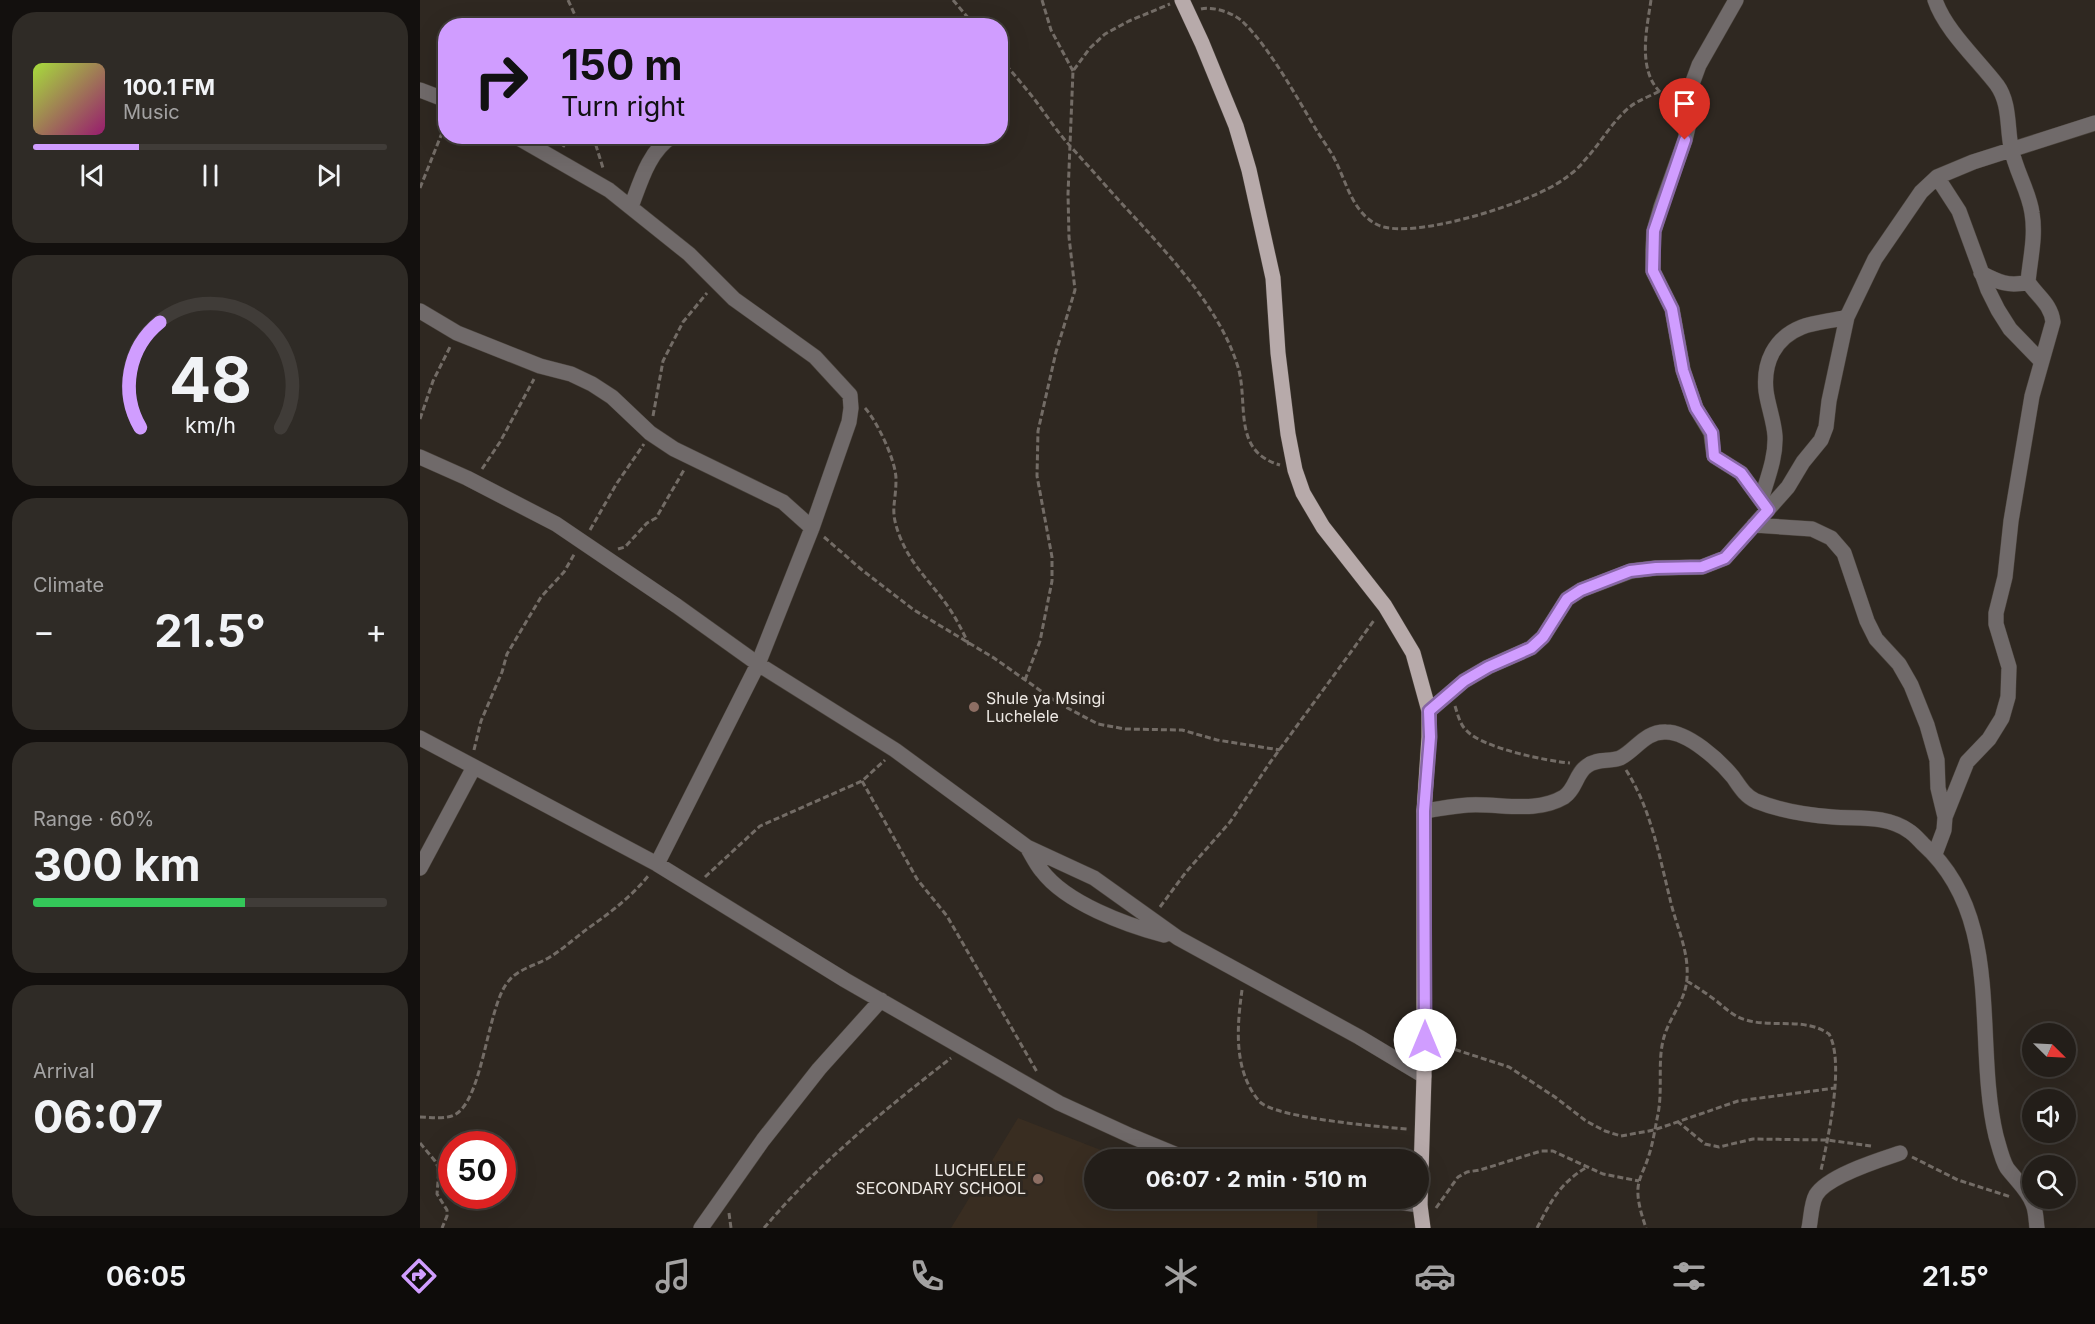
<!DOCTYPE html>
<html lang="en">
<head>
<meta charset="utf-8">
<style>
	body { margin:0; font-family:Inter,sans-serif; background:#2f2b26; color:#f1f3f6; height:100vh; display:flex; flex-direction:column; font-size:22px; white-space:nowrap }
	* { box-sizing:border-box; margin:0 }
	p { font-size:20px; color:#a3a2a2 }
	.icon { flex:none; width:33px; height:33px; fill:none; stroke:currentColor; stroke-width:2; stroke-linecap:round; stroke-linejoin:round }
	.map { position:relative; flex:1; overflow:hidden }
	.sheet { display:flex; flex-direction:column; gap:12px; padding:12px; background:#13100e; width:420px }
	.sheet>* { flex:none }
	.banner { position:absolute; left:18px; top:18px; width:570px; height:126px; border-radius:24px; box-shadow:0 6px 24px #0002,0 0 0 2px #403c38; background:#d09dff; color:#111; overflow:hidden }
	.needle { width:39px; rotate:114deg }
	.tools { position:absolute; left:1602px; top:1023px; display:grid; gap:12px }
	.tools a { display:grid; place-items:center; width:54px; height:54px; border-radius:50%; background:#231e19; box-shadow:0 6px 24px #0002,0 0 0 2px #403c38; font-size:30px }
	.speed { position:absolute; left:18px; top:1131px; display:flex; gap:12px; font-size:30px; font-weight:700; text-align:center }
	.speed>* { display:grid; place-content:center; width:78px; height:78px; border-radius:50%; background:#231e19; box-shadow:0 6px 24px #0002,0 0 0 2px #403c38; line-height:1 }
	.speed .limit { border:9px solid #d22; background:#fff; color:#111 }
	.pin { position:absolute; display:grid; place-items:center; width:51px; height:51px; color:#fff; margin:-62px -26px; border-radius:50% 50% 50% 0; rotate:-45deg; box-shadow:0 0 6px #0007 }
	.pin .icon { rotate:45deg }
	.me { position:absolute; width:66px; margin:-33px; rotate:0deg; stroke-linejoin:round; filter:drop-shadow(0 0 4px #0008) }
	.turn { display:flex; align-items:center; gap:21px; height:126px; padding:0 24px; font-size:27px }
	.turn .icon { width:78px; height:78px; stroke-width:2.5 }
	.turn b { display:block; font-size:42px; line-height:51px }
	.big { font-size:45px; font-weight:700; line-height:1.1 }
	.sheet .card { flex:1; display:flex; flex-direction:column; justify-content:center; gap:9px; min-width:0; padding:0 21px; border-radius:24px; background:#2f2b26 }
	.sheet .dial { align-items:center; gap:0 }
	.dial svg { height:156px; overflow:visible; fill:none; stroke:#403c38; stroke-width:7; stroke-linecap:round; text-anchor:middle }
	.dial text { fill:#f1f3f6; stroke:none }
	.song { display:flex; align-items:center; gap:18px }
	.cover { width:72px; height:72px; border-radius:9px; background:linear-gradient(135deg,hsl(80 70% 55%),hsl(320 70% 35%)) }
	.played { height:6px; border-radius:3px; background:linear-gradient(90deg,#d09dff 30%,#403c38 30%) }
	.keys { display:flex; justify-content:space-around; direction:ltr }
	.heat { display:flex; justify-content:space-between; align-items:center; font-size:33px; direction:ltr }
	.charge { height:9px; border-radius:4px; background:linear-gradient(90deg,#34c759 60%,#403c38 0) }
	.trip { position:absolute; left:664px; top:1149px; width:345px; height:60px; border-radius:30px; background:#231e19; box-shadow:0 6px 24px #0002,0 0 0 2px #403c38; font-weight:700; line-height:60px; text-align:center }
	.tab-bar { display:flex; height:96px; justify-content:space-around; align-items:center; background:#0e0c0a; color:#a3a2a2 }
	.tab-bar .icon { width:42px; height:42px }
	.tab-bar .selected { color:#d09dff }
	.tab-bar b { font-size:27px; color:#f1f3f6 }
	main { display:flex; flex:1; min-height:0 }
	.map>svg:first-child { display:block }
	.built { fill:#392d21 }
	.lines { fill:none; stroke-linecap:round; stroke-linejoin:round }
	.minor-casing { stroke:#4a433c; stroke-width:16 }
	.major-casing { stroke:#4a433c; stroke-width:16 }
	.path { stroke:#736c66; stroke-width:3; stroke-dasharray:6 3; stroke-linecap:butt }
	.minor { stroke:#706a6a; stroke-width:15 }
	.major { stroke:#b7aaaa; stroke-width:15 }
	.route-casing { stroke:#8766a6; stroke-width:15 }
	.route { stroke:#d09dff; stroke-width:10 }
	.education-dot { fill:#8d6e63; stroke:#2f2821; stroke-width:2 }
	.labels { text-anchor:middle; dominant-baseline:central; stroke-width:6; stroke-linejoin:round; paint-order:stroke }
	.poi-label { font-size:16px; fill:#eee9e4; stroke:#2f2821; text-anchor:start }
</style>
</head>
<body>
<main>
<section class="sheet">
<div class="card">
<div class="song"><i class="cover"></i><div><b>100.1 FM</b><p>Music</p></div></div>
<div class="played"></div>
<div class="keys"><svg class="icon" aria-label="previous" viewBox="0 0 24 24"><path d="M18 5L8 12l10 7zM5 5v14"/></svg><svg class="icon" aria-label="pause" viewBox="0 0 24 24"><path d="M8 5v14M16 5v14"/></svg><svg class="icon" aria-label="next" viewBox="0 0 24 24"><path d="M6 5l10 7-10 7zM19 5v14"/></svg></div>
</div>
<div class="card dial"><svg viewBox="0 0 100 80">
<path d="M14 69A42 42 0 1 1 86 69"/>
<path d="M14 69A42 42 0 0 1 24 15" stroke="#d09dff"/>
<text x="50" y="56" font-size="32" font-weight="700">48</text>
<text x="50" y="72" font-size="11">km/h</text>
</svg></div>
<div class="card"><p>Climate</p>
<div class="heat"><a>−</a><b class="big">21.5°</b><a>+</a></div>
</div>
<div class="card"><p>Range · 60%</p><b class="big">300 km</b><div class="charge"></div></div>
<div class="card"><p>Arrival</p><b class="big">06:07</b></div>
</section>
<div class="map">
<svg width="1675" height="1228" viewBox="0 0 1675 1228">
	<rect width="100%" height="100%" fill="#2f2821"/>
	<path class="built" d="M598,1118L704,1159L675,1160V1198L898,1199L897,1228H531Z"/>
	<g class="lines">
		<defs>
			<path id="minor" d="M1316,0L1279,65L1272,84L1269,123L1265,140L1241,207L1234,231L1233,250V271L1252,309L1263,370L1276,408L1291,433L1294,456L1321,473L1348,510
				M1515,0C1525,30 1558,60 1577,85C1590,103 1587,127 1591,147C1595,170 1609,191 1612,213C1616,237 1610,259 1608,282C1618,297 1631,304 1633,322L1612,396L1591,521L1585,577L1576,613V624L1589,667L1588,697L1582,718L1569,739L1547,762L1525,817
				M0,90L26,100
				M95,136L189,190L269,254L314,299L395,357L430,395L431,408L429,422L392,528L338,664L237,864
				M1517,177L1539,211L1568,290L1578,310L1590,329L1620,360
				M211,207C220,183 229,150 253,136
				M1561,273C1578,282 1589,287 1608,282
				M0,311L37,333L120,366L151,374L172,384L192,397L230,433L254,449L363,502L392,528
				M0,457L47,478L136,524L257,606L338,664L475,750L607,847L674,878L758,938L939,1037L1004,1076
				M1341,500C1347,479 1356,458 1355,436C1354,421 1348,406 1346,391C1343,363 1354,338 1382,327C1395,322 1412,321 1427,317
				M1334,525L1392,529L1411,538L1424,553L1447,621L1456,639L1479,664L1491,685L1507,725L1517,760L1518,788L1525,817L1524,830L1515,854
				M1009,711L1044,681L1068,667L1111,648L1123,637L1147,599L1161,590L1211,571L1236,568L1282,567L1305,558L1368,487L1383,462L1401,440L1406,427L1409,401L1427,317L1455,259L1501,192L1517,177L1553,162L1675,123
				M0,738L237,864L425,980L639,1103L711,1136L769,1160
				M1004,811C1019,809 1033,806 1048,805C1080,803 1115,814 1144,797C1156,789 1156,773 1167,766C1177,758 1189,762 1200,758C1216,750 1225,731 1246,732C1268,732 1299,760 1313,777C1320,787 1325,796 1336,801C1361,811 1386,815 1413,817C1439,819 1466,815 1489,831C1494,834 1499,840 1503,844C1586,918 1553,1039 1576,1136C1579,1146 1582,1160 1587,1168C1596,1180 1608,1190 1613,1204C1616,1211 1616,1220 1617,1228
				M607,847C612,855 616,864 622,871C646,903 706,925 744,935
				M0,868L54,767
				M946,1198L1000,1205
				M281,1228L343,1140L399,1069L461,1000
				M1389,1228C1391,1219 1391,1204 1396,1195C1407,1176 1459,1160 1480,1153"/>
			<path id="major" d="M762,0L782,43L816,126L829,170L853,278L858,353L868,434L875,470L883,493L903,527L965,606L993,653L1009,711V737L1004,811V1076L1000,1205L1003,1228"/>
		</defs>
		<use href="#minor" class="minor-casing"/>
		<use href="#major" class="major-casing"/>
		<path class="path" d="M148,0L160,26
			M533,0L555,26
			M622,0L631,30L653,71
			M1231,0C1227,28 1217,69 1240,92C1245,96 1252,99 1257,102
			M781,9C793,6 814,13 823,22C850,48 877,98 897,131C903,141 911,151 916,162C927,184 933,213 958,225C992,241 1114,202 1144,179C1151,174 1159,168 1164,161C1181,143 1192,121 1211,106C1219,100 1230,96 1240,91
			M580,58C592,72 604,86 615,100C627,116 638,133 651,147C674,172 696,198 719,222C756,263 800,311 817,364C830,401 810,451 860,465
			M173,136L183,168
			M143,147L150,136
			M0,188L26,123
			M445,408C457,421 476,461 476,479C476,506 469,509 480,537C492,567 512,583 529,608C537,620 543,632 549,645
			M233,416L243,361L263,322L287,293
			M0,419L13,381L31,345
			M62,469L80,442L114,379
			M170,530L197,483L224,444
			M404,537L442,570L494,610L574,658L638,703L678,724L705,729L762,730L797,740L860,750
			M198,549L205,547L227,523L236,518L264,470
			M605,680L620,641L632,581V557L617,476L618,431L636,352L655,290L649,237L648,194L653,71L670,48L685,34L709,21L750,4
			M1035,706C1038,715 1040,725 1047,731C1063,748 1126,761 1150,763
			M54,750L61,721L82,672L87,654L121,597L144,572L155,553
			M1206,770C1231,809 1239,855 1250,899C1256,926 1269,950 1267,978C1266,1000 1250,1016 1244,1037C1237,1061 1243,1088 1238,1114C1235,1128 1233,1144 1228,1158C1225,1168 1219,1177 1218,1188C1217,1201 1222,1216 1226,1228
			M442,781L497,879L527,916L617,1072
			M285,877L340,826L442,781L465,760
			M740,907L766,872L810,822L849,764L955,619
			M1267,981C1275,986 1283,991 1291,997C1303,1005 1311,1016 1326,1020C1353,1028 1385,1017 1409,1034C1425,1062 1408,1139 1401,1170
			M822,990C817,1026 813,1070 839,1101C853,1118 962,1127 988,1129
			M1018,1044L1089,1067L1135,1097L1166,1121L1185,1131L1201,1136L1234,1130L1318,1101L1415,1088
			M0,1117C11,1117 26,1120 36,1114C62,1098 67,1015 85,986C96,968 114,967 130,957C143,949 155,938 167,929C190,913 211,897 229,875
			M1257,1121L1285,1144L1299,1147L1333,1139L1407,1140L1451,1146
			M0,1143L15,1161L19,1169L17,1194L27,1210V1216L22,1228
			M1492,1157L1538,1180L1591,1197
			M1016,1208L1038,1177L1047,1172L1060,1170L1121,1151H1133L1183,1174L1219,1181
			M309,1213L311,1228
			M344,1228C399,1163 464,1110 531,1058
			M1117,1228C1131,1201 1140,1183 1167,1167"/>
		<use href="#minor" class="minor"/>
		<use href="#major" class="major"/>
	</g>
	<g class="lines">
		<defs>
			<path id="route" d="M1005,1040L1004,811L1010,737L1009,711L1044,681L1068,667L1111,648L1123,637L1147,599L1161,590L1210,571L1236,568L1282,567L1305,558L1348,510L1321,473L1294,456L1292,433L1276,408L1263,370L1252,309L1233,271L1234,231L1265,140"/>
		</defs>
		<use href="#route" class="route-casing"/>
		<use href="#route" class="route"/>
	</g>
	<g class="education-dot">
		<circle cx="554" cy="707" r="6"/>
		<circle cx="618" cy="1179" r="6"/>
	</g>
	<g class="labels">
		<g class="poi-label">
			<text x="566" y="698">Shule ya Msingi<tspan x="566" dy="18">Luchelele</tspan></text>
			<text x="606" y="1170" text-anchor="end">LUCHELELE<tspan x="606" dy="18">SECONDARY SCHOOL</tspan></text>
		</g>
	</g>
</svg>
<div class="tools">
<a><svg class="needle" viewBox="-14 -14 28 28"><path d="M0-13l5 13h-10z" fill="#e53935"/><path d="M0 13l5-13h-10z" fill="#a3a2a2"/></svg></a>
<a><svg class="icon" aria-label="sound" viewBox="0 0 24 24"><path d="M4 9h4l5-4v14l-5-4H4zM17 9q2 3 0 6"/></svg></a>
<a><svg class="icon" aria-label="search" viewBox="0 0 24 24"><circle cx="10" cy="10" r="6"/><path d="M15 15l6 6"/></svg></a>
</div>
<div class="speed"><div class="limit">50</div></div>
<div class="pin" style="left:1265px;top:140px;background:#d93025"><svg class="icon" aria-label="arrive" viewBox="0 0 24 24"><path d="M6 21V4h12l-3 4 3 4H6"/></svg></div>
<svg class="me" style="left:1005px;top:1040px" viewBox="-20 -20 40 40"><circle r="19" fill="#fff"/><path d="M0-13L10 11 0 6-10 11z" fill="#d09dff"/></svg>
<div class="trip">06:07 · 2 min · 510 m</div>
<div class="banner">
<div class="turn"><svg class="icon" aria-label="right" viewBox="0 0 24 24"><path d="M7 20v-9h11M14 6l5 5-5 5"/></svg><div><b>150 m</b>Turn right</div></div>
</div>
</div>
</main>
<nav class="tab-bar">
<b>06:05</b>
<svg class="icon selected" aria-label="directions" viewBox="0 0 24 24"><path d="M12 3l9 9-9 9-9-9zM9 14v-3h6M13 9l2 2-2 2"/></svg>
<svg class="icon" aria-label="music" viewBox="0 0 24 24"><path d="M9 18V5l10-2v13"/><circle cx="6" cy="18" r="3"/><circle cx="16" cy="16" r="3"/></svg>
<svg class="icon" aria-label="phone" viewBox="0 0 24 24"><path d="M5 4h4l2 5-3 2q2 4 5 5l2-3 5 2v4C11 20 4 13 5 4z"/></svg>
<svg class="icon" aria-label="climate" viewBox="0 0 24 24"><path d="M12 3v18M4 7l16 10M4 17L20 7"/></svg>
<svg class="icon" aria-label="car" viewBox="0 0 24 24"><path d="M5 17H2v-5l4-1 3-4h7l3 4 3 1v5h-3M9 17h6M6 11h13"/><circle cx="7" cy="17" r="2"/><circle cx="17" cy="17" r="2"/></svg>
<svg class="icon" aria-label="filters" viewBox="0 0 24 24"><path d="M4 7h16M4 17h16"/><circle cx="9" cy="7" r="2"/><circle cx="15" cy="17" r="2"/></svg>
<b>21.5°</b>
</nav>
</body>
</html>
